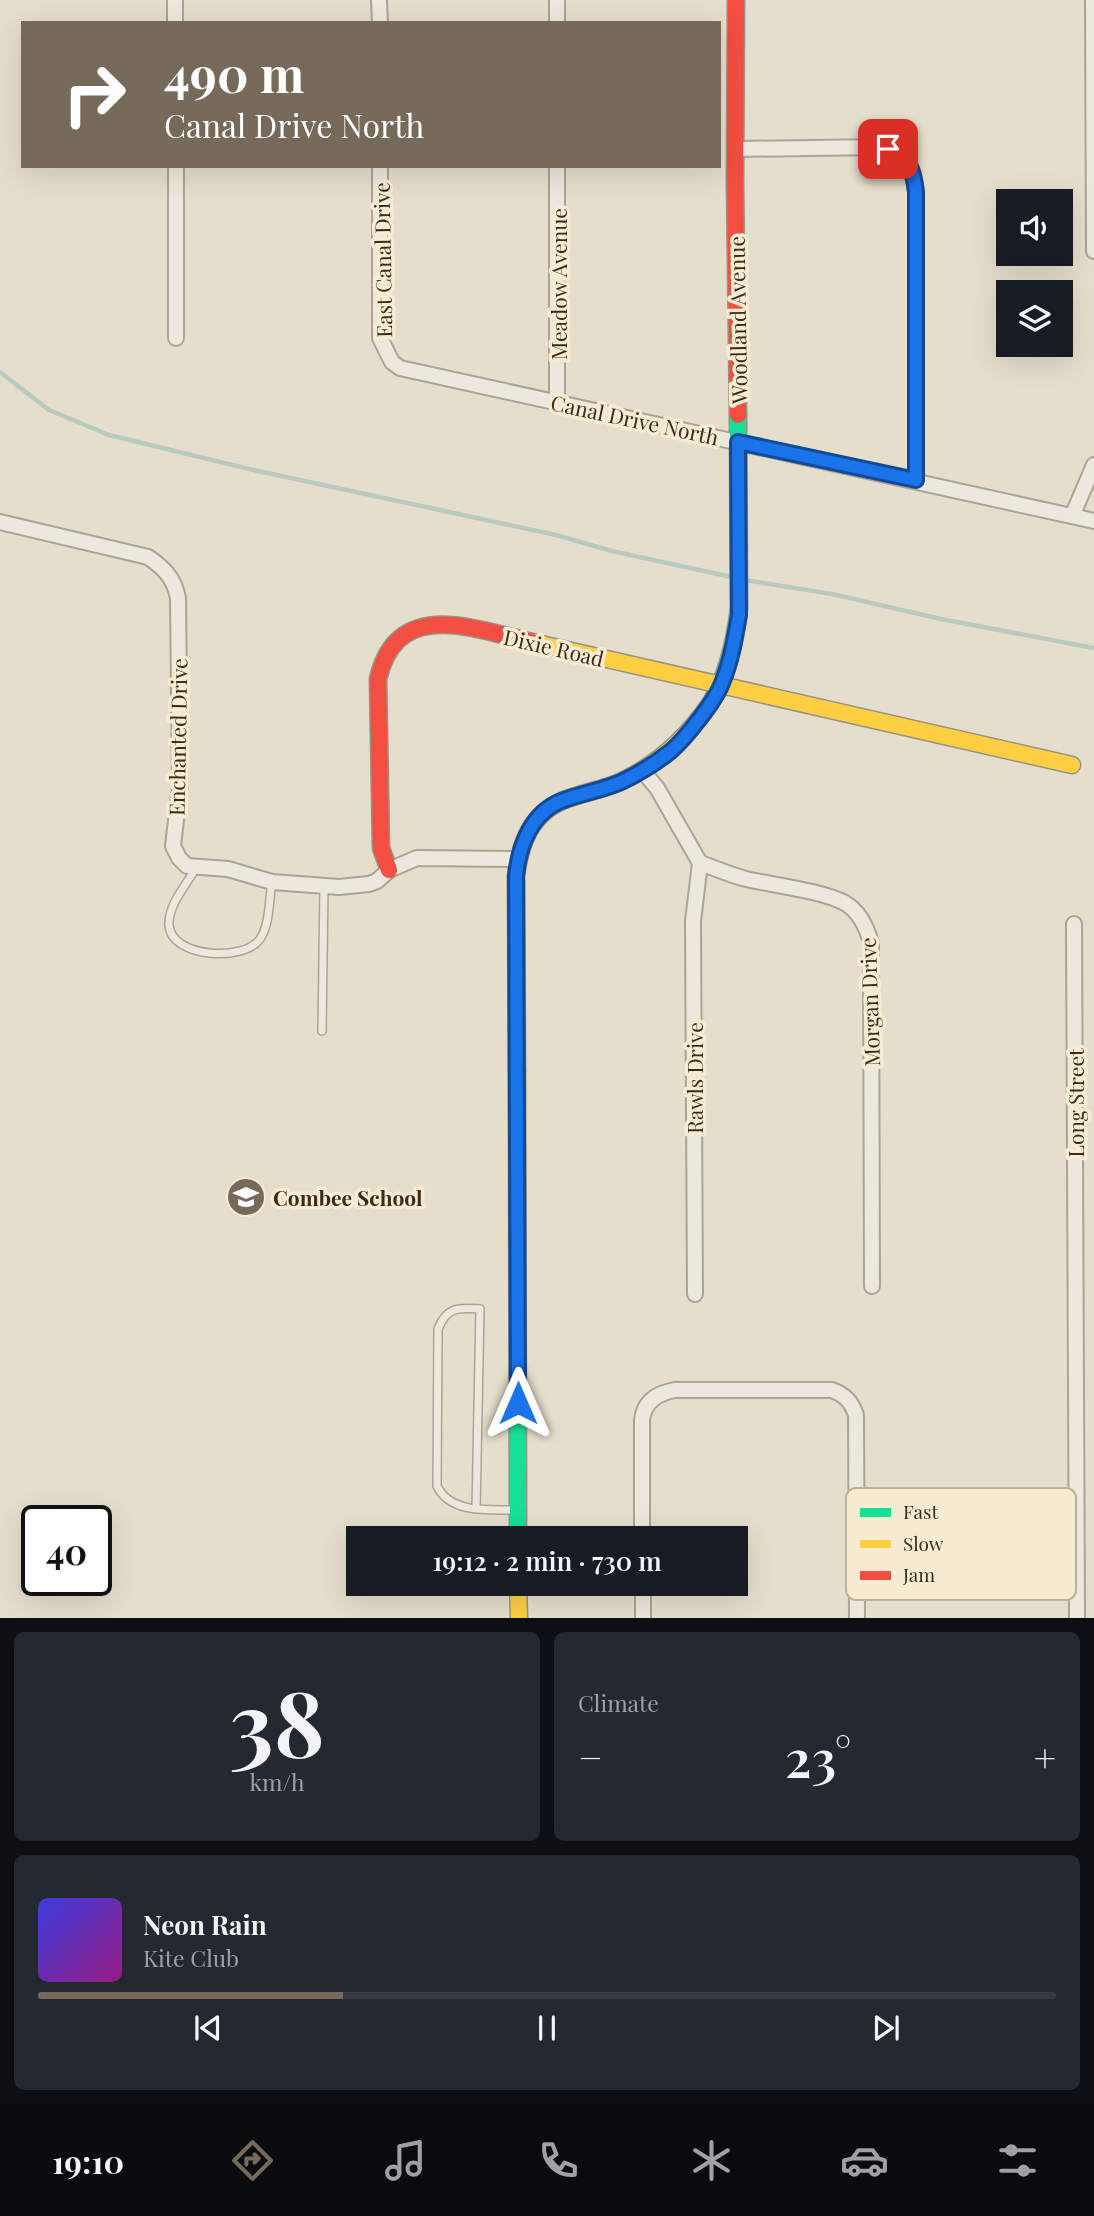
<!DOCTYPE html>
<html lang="en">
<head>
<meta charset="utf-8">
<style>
	body { margin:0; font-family:"Playfair Display",serif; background:#242831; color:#f1f3f6; height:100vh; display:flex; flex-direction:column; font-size:26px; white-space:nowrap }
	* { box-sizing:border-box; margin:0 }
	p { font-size:23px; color:#9ea1a6 }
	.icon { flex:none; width:38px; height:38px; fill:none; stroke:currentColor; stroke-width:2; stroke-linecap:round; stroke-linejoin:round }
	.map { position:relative; height:1618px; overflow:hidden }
	.side { display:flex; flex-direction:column; gap:14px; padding:14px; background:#0d0f14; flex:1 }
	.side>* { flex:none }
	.banner { position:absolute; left:21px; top:21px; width:700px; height:147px; border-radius:0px; box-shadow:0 7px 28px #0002; background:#766a5a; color:#fff; overflow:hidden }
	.tools { position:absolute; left:996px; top:189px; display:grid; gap:14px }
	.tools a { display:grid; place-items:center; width:77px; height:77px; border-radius:0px; background:#171b24; box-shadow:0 7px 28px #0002; font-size:35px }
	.speed { position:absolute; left:21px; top:1505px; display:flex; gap:14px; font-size:35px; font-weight:700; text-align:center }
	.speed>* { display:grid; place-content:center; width:91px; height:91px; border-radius:50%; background:#171b24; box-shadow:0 7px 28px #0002; line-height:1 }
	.speed .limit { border:4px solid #111; border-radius:10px; background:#fff; color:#111 }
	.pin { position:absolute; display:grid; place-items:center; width:60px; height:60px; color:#fff; margin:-30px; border-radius:14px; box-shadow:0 4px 10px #0006 }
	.me { position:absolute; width:77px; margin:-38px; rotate:0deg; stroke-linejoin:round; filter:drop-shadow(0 0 5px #0008) }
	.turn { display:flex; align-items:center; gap:24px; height:147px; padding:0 28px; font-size:32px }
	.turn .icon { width:91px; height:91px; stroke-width:2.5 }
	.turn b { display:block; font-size:49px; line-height:60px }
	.big { font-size:52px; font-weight:600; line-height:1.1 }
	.side .widget { flex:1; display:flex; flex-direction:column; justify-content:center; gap:10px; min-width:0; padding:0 24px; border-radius:10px; background:#242831 }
	.side .dial { align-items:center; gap:0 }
	.dial b { font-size:91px; line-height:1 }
	.song { display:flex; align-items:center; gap:21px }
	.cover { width:84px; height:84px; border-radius:10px; background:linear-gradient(135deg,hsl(240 70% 55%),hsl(310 70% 35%)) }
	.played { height:7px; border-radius:4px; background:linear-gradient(90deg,#766a5a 30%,#363941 30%) }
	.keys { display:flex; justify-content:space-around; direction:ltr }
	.heat { display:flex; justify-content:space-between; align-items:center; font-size:38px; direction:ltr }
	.side .tiles { flex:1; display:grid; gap:14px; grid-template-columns:1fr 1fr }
	.widget:last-child { grid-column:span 2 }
	.trip { position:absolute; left:346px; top:1526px; width:402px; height:70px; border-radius:0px; background:#171b24; box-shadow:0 7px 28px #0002; font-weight:600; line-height:70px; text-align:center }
	.dock { display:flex; height:112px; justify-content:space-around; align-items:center; background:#090b0e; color:#9ea1a6 }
	.dock .icon { width:49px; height:49px }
	.dock .on { color:#766a5a }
	.dock b { font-size:32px; color:#f1f3f6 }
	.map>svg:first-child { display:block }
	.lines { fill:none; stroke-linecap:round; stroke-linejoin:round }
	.stream { stroke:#b8cabf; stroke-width:4.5 }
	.lane-casing { stroke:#aba396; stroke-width:10 }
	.street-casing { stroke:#aba396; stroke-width:18 }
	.fast-casing { stroke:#9a9285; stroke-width:19 }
	.slow-casing { stroke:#9a9285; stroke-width:19 }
	.jam-casing { stroke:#9a9285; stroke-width:19 }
	.lane { stroke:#ede8de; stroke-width:7 }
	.street { stroke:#ede8de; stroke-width:14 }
	.fast { stroke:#16e098; stroke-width:16 }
	.slow { stroke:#ffcf43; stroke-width:16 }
	.jam { stroke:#f24e42; stroke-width:16 }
	.route-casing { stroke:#114b97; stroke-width:18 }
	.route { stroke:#1a73e8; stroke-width:12 }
	.labels { text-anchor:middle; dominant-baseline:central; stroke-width:7; stroke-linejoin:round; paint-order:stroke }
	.street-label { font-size:21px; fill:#3a2b1d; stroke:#f7ecd1 }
	.poi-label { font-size:21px; font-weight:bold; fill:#3a2b1d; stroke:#f7ecd1; text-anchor:start }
	.key { fill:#f7ecd1; stroke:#beb29b; stroke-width:2 }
	.key-label { font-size:19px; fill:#3a2b1d }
</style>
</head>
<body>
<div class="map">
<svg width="1094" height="1618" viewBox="0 0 1094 1618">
	<rect width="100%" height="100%" fill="#e6decc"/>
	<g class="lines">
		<path class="stream" d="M0,372L49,410L109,435L249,469L556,535L612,551L736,578
			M745,580L832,594L941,619L1094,648"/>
		<defs>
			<path id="lane" d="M196,868C186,885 168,905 169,925C171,958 244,962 260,939C270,925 269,899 272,882
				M322,1031L324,887
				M476,1509L480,1309C459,1308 447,1306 438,1329L437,1486C451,1515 491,1509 518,1510"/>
			<path id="street" d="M175,0V23
				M379,0L380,23
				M557,0V23
				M1093,0L1094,251
				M736,149L877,147C906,151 913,165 916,192V480
				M176,166V338
				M380,166V338L392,362L400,368L1094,521
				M557,402V166
				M1073,514L1094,465
				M0,522L148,557C164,568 174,578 178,598L180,786L173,846L179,858L187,866L228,869L272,882L339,887L369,884L377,881L389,870L417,858L517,859
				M642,770L657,788L700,863C715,868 730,875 746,879C773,885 823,891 845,903C860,912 867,928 871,943L872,1286
				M1074,924L1077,1618
				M695,1294L693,921L700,863
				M642,1538V1420C644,1401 658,1393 675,1390H832C845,1395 851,1401 856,1415L857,1618
				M643,1584V1618"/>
			<path id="fast" d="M710,704C728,675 735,641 739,608L738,415
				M517,1070L518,1538"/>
			<path id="slow" d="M532,642L1072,765
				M517,1070L516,876C521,836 535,807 576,796C591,791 607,788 622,781C658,764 687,737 710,704
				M518,1584L519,1618"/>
			<path id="jam" d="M736,0L735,183L738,415
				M389,870L381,848L378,679C397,597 474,629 532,642"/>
		</defs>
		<use href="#lane" class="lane-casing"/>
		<use href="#street" class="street-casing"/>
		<use href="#fast" class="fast-casing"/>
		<use href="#slow" class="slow-casing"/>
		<use href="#jam" class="jam-casing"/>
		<use href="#lane" class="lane"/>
		<use href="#street" class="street"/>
		<use href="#fast" class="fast"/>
		<use href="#slow" class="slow"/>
		<use href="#jam" class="jam"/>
	</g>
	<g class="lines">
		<defs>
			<path id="route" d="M518,1403L516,876C519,845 532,811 564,800C583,793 603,790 621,782C638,774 656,763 671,751C685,739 716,700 722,683C731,662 735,638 739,615L738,442L916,480V192C913,167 910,160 888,149"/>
		</defs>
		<use href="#route" class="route-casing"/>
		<use href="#route" class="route"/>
	</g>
	<defs>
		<symbol id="school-disc" viewBox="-11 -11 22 22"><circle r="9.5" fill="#766a5a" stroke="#f7ecd1"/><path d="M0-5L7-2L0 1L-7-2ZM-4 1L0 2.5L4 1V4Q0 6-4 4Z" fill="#fff"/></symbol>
	</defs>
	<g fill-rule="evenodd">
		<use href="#school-disc" x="224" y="1175" width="44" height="44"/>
	</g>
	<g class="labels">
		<g class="street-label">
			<text transform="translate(382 260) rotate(-91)">East Canal Drive</text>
			<text transform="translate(558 284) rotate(-90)">Meadow Avenue</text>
			<text transform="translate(737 320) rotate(-91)">Woodland Avenue</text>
			<text transform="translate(635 419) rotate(12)">Canal Drive North</text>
			<text transform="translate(554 647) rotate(13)">Dixie Road</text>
			<text transform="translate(177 737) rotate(-89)">Enchanted Drive</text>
			<text transform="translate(869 1002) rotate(-92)">Morgan Drive</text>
			<text transform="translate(694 1078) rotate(-90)">Rawls Drive</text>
			<text transform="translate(1075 1103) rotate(-90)">Long Street</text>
		</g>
		<g class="poi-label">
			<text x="273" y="1197">Combee School</text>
		</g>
	</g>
	<rect x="846" y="1488" width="230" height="112" rx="10" class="key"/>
	<rect x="860" y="1508" width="31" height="9" fill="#16e098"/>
	<rect x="860" y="1540" width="31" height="8" fill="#ffcf43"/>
	<rect x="860" y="1571" width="31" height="9" fill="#f24e42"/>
	<g class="key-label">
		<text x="903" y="1519">Fast</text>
		<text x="903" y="1551">Slow</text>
		<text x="903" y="1582">Jam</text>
	</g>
</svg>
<div class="tools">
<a><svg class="icon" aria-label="sound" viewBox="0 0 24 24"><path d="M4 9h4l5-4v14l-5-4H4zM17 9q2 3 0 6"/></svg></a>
<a><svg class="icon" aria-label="layers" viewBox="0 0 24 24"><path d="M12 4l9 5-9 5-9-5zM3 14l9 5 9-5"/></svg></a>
</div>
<div class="speed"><div class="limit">40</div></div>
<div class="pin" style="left:888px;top:149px;background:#d93025"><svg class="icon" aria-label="arrive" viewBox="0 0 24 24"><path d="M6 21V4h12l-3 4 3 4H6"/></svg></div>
<svg class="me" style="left:518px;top:1403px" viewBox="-20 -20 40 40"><path d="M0-17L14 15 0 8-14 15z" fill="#1a73e8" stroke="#fff" stroke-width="4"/></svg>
<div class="trip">19:12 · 2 min · 730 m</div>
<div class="banner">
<div class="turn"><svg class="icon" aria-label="right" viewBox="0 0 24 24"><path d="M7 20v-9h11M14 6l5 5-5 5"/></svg><div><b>490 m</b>Canal Drive North</div></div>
</div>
</div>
<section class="side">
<div class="tiles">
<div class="widget dial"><b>38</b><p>km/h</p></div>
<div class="widget"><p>Climate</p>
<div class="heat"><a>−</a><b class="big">23°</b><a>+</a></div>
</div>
<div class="widget">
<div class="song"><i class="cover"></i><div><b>Neon Rain</b><p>Kite Club</p></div></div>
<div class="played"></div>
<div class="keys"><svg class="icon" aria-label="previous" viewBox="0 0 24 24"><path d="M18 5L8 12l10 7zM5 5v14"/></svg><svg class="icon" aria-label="pause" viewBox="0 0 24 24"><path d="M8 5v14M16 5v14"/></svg><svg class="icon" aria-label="next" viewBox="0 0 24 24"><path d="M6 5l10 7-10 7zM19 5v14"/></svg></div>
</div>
</div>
</section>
<nav class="dock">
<b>19:10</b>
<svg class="icon on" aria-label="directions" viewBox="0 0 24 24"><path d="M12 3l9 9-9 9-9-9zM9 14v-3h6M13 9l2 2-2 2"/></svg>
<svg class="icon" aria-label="music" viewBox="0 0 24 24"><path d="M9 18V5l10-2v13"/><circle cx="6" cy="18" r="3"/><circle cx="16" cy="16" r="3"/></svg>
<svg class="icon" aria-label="phone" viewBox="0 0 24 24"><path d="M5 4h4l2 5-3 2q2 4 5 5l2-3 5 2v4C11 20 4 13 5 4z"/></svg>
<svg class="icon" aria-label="climate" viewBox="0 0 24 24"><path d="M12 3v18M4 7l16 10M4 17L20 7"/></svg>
<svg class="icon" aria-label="car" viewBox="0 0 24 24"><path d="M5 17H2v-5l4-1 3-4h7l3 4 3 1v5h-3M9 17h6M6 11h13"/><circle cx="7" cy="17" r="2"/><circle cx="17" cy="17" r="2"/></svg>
<svg class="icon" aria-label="filters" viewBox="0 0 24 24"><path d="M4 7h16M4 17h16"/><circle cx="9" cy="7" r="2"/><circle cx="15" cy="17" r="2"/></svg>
</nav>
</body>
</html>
